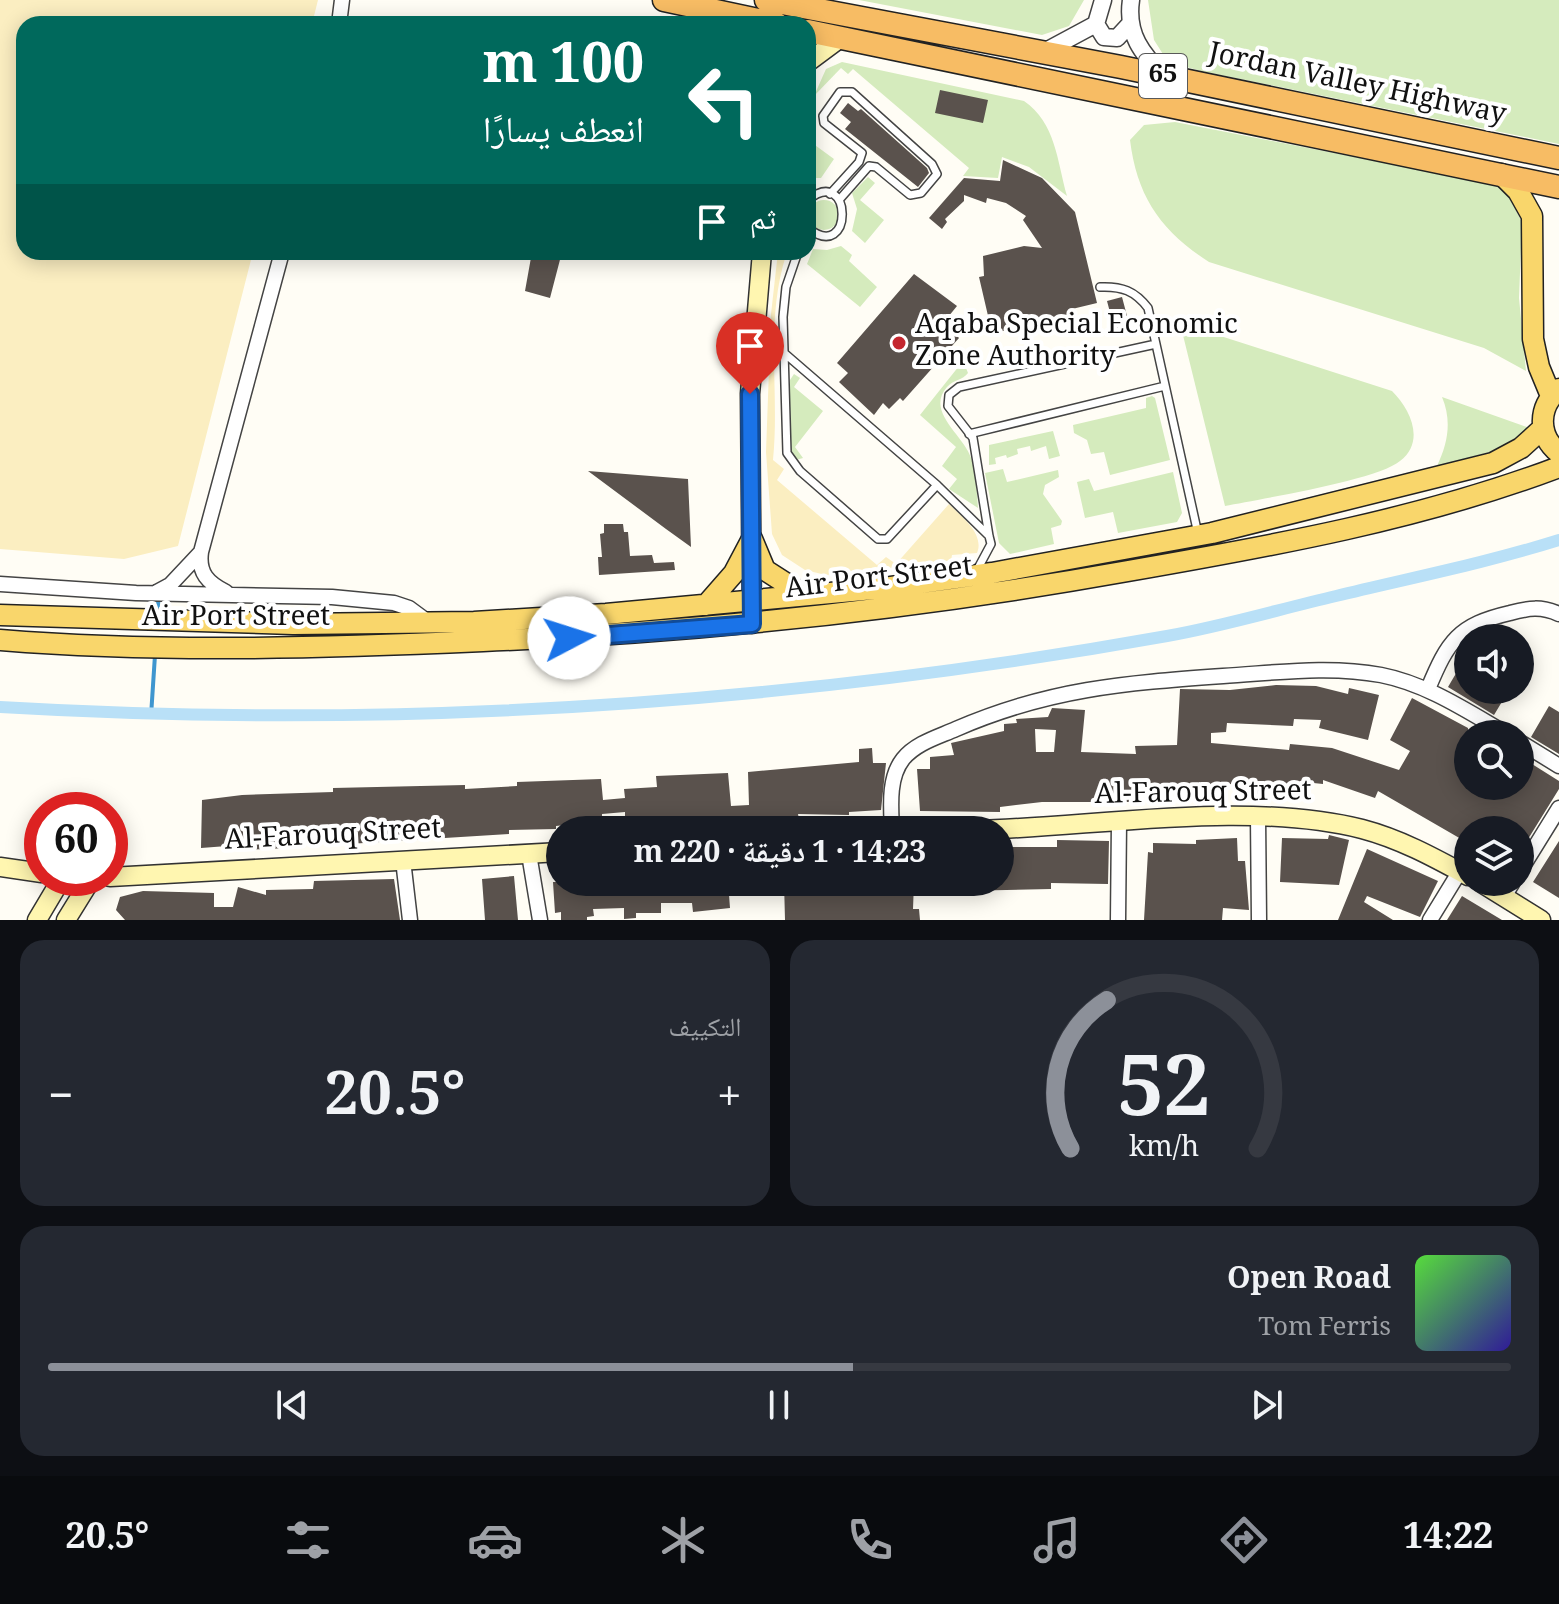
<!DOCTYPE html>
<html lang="ar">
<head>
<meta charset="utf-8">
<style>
	body { margin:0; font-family:Georgia,"Noto Naskh Arabic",serif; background:#242831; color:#f1f3f6; direction:rtl; height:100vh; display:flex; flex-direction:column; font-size:30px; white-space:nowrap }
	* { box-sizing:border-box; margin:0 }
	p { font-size:26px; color:#9ea1a6 }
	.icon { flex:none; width:44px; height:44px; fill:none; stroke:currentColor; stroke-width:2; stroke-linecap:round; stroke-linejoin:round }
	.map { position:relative; height:920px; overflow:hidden; direction:ltr }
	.panel { display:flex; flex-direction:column; gap:20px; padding:20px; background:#0d0f14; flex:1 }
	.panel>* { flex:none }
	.guide { position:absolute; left:16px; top:16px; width:800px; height:244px; border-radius:24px; box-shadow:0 4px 20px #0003; direction:rtl; background:#00695c; color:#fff; overflow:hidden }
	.tools { position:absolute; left:1454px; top:624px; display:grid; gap:16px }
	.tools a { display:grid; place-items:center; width:80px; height:80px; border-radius:50%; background:#171b24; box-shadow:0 4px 20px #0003; font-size:40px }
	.speed { position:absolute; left:24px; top:792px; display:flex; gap:16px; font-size:40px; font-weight:700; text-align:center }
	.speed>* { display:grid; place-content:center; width:104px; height:104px; border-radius:50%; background:#171b24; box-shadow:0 4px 20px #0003; line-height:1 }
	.speed .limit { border:12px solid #d22; background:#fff; color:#111 }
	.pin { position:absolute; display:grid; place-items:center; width:68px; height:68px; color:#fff; margin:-82px -34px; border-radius:50% 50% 50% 0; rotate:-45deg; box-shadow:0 0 8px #0007 }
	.pin .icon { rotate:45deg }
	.me { position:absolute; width:88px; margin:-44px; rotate:85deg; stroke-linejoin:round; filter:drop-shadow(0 0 6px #0008) }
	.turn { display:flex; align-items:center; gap:28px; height:168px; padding:0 40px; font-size:36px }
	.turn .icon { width:104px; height:104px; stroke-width:2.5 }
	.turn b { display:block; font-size:56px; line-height:68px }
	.then { display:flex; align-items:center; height:76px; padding:0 40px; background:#0003; gap:16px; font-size:30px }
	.big { font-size:60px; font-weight:700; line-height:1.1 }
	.panel .tile { flex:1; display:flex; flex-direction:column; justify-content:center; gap:12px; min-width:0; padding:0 28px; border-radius:24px; background:#242831 }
	.panel .dial { align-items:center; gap:0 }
	.dial svg { height:208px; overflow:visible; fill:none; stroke:#363941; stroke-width:7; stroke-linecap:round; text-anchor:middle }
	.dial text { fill:#f1f3f6; stroke:none }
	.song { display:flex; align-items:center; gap:24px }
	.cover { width:96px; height:96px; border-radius:12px; background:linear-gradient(135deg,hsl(110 70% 55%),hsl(250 70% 35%)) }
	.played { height:8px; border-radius:4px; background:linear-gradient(90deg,#8c9099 55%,#363941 55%) }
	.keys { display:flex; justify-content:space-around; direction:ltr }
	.heat { display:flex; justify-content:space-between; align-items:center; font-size:44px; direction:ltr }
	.panel .tiles { flex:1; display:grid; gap:20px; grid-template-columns:1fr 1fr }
	.tile:last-child { grid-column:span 2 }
	.trip { position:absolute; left:546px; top:816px; width:468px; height:80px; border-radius:40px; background:#171b24; box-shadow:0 4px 20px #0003; font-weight:700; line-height:80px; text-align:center; direction:rtl }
	.tabs { display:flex; height:128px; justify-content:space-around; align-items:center; background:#090b0e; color:#9ea1a6 }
	.tabs .icon { width:56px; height:56px }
	.tabs .selected { color:#8c9099 }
	.tabs b { font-size:36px; color:#f1f3f6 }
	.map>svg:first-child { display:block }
	.green { fill:#d5ebbd }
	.sand { fill:#fbeec1 }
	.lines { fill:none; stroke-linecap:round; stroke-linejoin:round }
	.stream { stroke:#3f96cf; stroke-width:4 }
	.canal { stroke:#b9e0f7; stroke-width:12 }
	.building { fill:#5a524d; fill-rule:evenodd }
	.service-casing { stroke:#444; stroke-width:10 }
	.minor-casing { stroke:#444; stroke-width:17 }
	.tertiary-casing { stroke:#444; stroke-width:19 }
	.secondary-casing { stroke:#333; stroke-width:21 }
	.primary-casing { stroke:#222; stroke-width:23 }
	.trunk-casing { stroke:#222; stroke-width:25 }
	.service { stroke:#fff; stroke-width:7 }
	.minor { stroke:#fff; stroke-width:14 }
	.tertiary { stroke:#fff; stroke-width:16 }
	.secondary { stroke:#fff6b0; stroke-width:18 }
	.primary { stroke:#f9d66b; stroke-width:20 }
	.trunk { stroke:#f7bc64; stroke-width:22 }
	.route-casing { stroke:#114b97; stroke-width:20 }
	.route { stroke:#1a73e8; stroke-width:14 }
	.poi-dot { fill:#c4262e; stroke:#fff; stroke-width:3 }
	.labels { text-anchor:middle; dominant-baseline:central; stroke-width:8; stroke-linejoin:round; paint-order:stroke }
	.shield { fill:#fff; stroke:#585858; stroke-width:2 }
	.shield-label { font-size:26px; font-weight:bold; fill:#111 }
	.street-label { font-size:28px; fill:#111; stroke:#fff }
	.poi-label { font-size:28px; fill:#111; stroke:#fff; text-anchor:start }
</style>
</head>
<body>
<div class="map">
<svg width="1559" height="920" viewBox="0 0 1559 920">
	<rect width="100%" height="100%" fill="#fffdf5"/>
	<path class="green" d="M859,0H1084L1069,26L1042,35Z
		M1148,0H1559V144L1201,71L1168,62L1154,40Z
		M842,62L1024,101C1056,123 1057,161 1067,196L1029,167L1002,157L998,178L963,176L969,168L853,69L848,74L841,68L814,96L826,69Z
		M1175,122L1503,186L1522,222L1519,298L1526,371L1484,348L1209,262C1161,231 1137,197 1130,140L1144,125Z
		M808,140L834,159L821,178H808Z
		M868,177L875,183L860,200L884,220L865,243L852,231L857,209L852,193Z
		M809 215a15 15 0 1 1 30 0a15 15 0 1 1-30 0Z
		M841,246L852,255L849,261L877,287L860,307L807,264L813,249L827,250Z
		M1180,323L1392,391C1410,409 1426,441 1400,461C1378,480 1260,499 1225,506Z
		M959,366L966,368L968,373C963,380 953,380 947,387C925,412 964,435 971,458C976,473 977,493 978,508L949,489L957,479L942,466L956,447L920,415Z
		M794,374L800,378L794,387L823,411L795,447L803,458L796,460L787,441L790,380Z
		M1152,396L1155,398L1170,460L1110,475L1104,452L1091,454L1087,440L1074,433L1073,425L1146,408V398Z
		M1442,397L1527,427L1528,432L1520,444L1437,466C1448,443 1452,421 1442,397Z
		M1053,431L1060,456L1049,459L1046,446L1031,451L1030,446L1017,449L1018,454L1007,458L1006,455L995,458L996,464L989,465V445Z
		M1003,469L1007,482L1058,470L1059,477L1045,485L1043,494L1062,521L1061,525L1051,528L1054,544L1010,554L999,543L985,473Z
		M1173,472L1182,513L1177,522L1118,533L1113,512L1085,518L1077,482L1089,479L1094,491Z"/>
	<path class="sand" d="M0,0H318L312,24H24V252H253L178,546L124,559L0,549Z
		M778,252H787C764,321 780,390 773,460L784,469L777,480L877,565L886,557L896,564L949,504C961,516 985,534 977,553L952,555L951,561L826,575L805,570L782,555L772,534L766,452L771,314Z"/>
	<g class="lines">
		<path class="stream" d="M157,614L159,595
			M151,716L155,655"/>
		<path class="canal" d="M0,707C391,730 782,705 1167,636C1224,626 1280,609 1336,596C1410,578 1486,563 1559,540"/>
	</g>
	<path class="building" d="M940,90L988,100L983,123L935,113Z
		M848,103L858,111L861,109L927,168L929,173L918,187L845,129L851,122L840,113Z
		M1003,160L1042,178L1075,212L1097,303L1072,309L1074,318L992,333L979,277L984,276L983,256L1024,246L1042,248L1023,220L1026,216L1006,203L987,198L986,203L964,195V201L945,219L947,222L942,229L929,218L964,178L1000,181Z
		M532,252H562L550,298L525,291Z
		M914,274L957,306L944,322L959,338L903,401L900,398L889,409L883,403L874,415L839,382L848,373L837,363Z
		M1122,297L1131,331L1116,335L1107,301Z
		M588,471L688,479L691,547L666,529Z
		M604,524H623L624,532H628L630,556L652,555L654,563L674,562L675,570L599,575L598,557H602L600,534L604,533Z
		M1468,653V690H1509L1494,715L1448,687Z
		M1276,685L1316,686L1348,694L1349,688L1379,695L1368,740L1319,728L1321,720L1294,719L1293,726L1227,723L1226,732L1211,733V743L1289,750L1290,744L1332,748L1399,770L1410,751L1390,740L1412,698L1468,728V786H1520V765L1524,759L1559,781V789L1520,852V830H1468V843L1378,791L1375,798L1323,780V784L1304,782L1303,794L1266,790V794H1238V784L1164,785V797H1130V802H1042L1000,807V812L920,811L917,769H930V757L954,755L951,743L1004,731V724L1017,723L1016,719L1048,717L1052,708L1085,710L1081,752L1136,754L1135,746L1177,745L1180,689L1230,690ZM1035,729L1056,730L1054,752H1036Z
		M1549,706L1559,712V754L1531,737Z
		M872,748L873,763H886L881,810L849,812V815L798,814L799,819L767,822H701L634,829L633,819L625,820V812L602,814V821L556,826V829L509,830V834L332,845V842L312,843V834L288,836L289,848L241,850L240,845L201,848L202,800L242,795L333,792V788L465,785V789L517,786V782L601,779L603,800L625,798L624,789L657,787L656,776L728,773L731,806L749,805L748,772L859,762V749Z
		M1329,835L1349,840L1339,885L1280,882L1282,838L1328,839Z
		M1237,838L1238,861H1245L1249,910L1223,908L1222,920H1144L1148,852L1153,853V843L1196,844V840Z
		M1057,840L1109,841L1108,884L1051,883V889L959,891V895H938L937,882H1000V852L1013,853V847H1057Z
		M1559,841V898L1533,882Z
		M1367,849L1438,881L1420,917L1367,896L1364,902L1393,920H1338Z
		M514,876L518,920H485L482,879Z
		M394,879L400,920H125L116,910L120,897L143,891L214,893V907H233L238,887L266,895V890L313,889L314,881Z
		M553,882H728L730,908L693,912L692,903H661V913H636V918L624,919V908L593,909L594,916L587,917V920H561V912L555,913Z
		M784,882H914L913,909H919L920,920H785Z
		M1462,896L1502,920H1447Z"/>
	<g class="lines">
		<defs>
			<path id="service" d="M830,194L859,162L862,153L824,123L823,116L840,92H852L932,164L937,174L921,193L910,195L876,167L869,166L839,200
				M808,200C853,163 854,265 808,228
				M798,252L786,287L783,317L787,453L800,471L878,539H887L937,485L989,536
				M1100,287C1122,286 1135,291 1148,308L1198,534
				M783,352L937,485
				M969,434L1165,386
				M976,572L991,544L989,536L973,438L948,406L949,395L959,387L1156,344"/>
			<path id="minor" d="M339,24L342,0
				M0,584L136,593L332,597L394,603L409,608L428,622
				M157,592L170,585L201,552
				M226,592C208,583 198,573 201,552L282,252
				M1428,689C1448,641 1458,625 1510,613C1529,608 1541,606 1559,614
				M1520,742L1559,766
				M1258,817L1259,920
				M892,830C891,807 888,778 903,759C916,743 938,737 956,729C1048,689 1124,683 1223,676C1275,673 1328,665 1381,675C1427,684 1467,711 1507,734
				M529,854L540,920
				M403,860L410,920
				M1520,871L1559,808
				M1504,897L1513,882
				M1118,920L1119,822
				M1430,920L1460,871"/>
			<path id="tertiary" d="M1103,0L1096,24L1104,37L1117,38L1129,25
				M1131,0C1126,34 1142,54 1165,77
				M1042,53L1096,24"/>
			<path id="secondary" d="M808,62L839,39
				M752,624L750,394L762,252
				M976,830C1095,827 1247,800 1362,829C1400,839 1433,857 1468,876
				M0,867L42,873
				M110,877L560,852
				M1480,882L1541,920
				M37,920L62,878
				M66,920L92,878"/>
			<path id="primary" d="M1501,174L1518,191L1532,216L1533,339L1539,367L1551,396
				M1559,389C1538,407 1537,435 1559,453
				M752,539L765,570L804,595
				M706,605L734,573L752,539
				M0,615L293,624L474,622L606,614L884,588L992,573L1212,533L1493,463L1521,448L1543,428
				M0,640C161,653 322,648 483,641C700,632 915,609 1128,571C1272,546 1422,519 1559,467"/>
			<path id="trunk" d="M664,0L777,24
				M766,0L1121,67L1559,158
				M808,31L1559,187"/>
		</defs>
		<use href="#service" class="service-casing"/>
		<use href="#minor" class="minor-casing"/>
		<use href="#tertiary" class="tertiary-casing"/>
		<use href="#secondary" class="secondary-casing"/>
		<use href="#primary" class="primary-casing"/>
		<use href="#trunk" class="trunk-casing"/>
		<use href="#service" class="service"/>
		<use href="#minor" class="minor"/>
		<use href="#tertiary" class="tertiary"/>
		<use href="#secondary" class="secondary"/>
		<use href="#primary" class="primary"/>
		<use href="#trunk" class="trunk"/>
	</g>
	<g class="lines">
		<defs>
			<path id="route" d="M569,638L752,624L750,394"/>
		</defs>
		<use href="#route" class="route-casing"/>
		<use href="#route" class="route"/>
	</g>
	<circle class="poi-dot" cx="899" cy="343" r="8"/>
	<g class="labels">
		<rect class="shield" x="1139" y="54" width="48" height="44" rx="6"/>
		<g class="shield-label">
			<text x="1163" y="76">65</text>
		</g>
		<g class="street-label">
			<text transform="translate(1357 86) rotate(12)">Jordan Valley Highway</text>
			<text transform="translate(879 580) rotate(-7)">Air Port Street</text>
			<text x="236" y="619">Air Port Street</text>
			<text transform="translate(1203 795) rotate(-1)">Al-Farouq Street</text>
			<text transform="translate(333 837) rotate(-3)">Al-Farouq Street</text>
		</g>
		<g class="poi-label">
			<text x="915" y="327">Aqaba Special Economic<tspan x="915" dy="32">Zone Authority</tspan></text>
		</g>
	</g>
</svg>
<div class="tools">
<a><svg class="icon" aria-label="sound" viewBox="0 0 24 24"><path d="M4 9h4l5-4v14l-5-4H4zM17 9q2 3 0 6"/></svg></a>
<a><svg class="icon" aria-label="search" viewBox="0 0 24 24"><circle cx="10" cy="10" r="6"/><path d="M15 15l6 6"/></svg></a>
<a><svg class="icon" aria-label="layers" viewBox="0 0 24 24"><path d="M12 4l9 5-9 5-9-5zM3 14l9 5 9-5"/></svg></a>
</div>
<div class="speed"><div class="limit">60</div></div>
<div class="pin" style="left:750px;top:394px;background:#d93025"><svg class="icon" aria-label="arrive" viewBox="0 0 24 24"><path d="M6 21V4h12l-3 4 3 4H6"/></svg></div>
<svg class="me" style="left:569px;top:638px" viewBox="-20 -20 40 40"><circle r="19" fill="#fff"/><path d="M0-13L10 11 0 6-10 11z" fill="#1a73e8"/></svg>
<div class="trip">14:23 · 1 دقيقة · 220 m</div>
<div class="guide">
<div class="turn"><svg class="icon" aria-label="left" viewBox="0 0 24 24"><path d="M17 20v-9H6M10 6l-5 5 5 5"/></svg><div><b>100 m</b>انعطف يسارًا</div></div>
<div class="then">ثم<svg class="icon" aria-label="arrive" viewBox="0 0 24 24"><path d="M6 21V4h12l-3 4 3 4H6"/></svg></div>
</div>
</div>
<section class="panel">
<div class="tiles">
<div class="tile dial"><svg viewBox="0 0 100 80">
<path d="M14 69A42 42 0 1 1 86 69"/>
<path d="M14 69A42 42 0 0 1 28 12" stroke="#8c9099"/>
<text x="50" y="56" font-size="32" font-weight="700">52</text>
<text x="50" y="72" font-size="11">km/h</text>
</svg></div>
<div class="tile"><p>التكييف</p>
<div class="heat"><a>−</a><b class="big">20.5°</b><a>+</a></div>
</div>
<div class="tile">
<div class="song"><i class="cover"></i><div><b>Open Road</b><p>Tom Ferris</p></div></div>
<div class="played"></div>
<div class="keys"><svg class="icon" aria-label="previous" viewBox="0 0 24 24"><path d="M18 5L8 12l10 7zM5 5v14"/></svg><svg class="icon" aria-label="pause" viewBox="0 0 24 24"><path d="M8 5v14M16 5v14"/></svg><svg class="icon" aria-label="next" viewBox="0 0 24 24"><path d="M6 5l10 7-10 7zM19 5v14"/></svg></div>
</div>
</div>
</section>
<nav class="tabs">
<b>14:22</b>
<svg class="icon selected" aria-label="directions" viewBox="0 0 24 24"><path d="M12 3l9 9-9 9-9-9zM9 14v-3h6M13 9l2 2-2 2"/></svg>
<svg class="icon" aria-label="music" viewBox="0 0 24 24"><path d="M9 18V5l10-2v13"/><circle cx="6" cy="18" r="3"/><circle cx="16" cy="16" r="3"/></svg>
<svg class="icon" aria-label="phone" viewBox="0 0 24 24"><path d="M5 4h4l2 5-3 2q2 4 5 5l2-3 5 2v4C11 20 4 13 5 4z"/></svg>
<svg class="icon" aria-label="climate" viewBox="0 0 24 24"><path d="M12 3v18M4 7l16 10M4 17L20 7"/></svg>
<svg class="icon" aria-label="car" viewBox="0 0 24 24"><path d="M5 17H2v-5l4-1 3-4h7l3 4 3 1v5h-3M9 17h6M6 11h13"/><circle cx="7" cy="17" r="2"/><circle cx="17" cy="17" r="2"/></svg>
<svg class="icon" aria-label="filters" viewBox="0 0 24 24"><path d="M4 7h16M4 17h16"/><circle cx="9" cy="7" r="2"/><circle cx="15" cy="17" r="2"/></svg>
<b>20.5°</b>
</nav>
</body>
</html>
